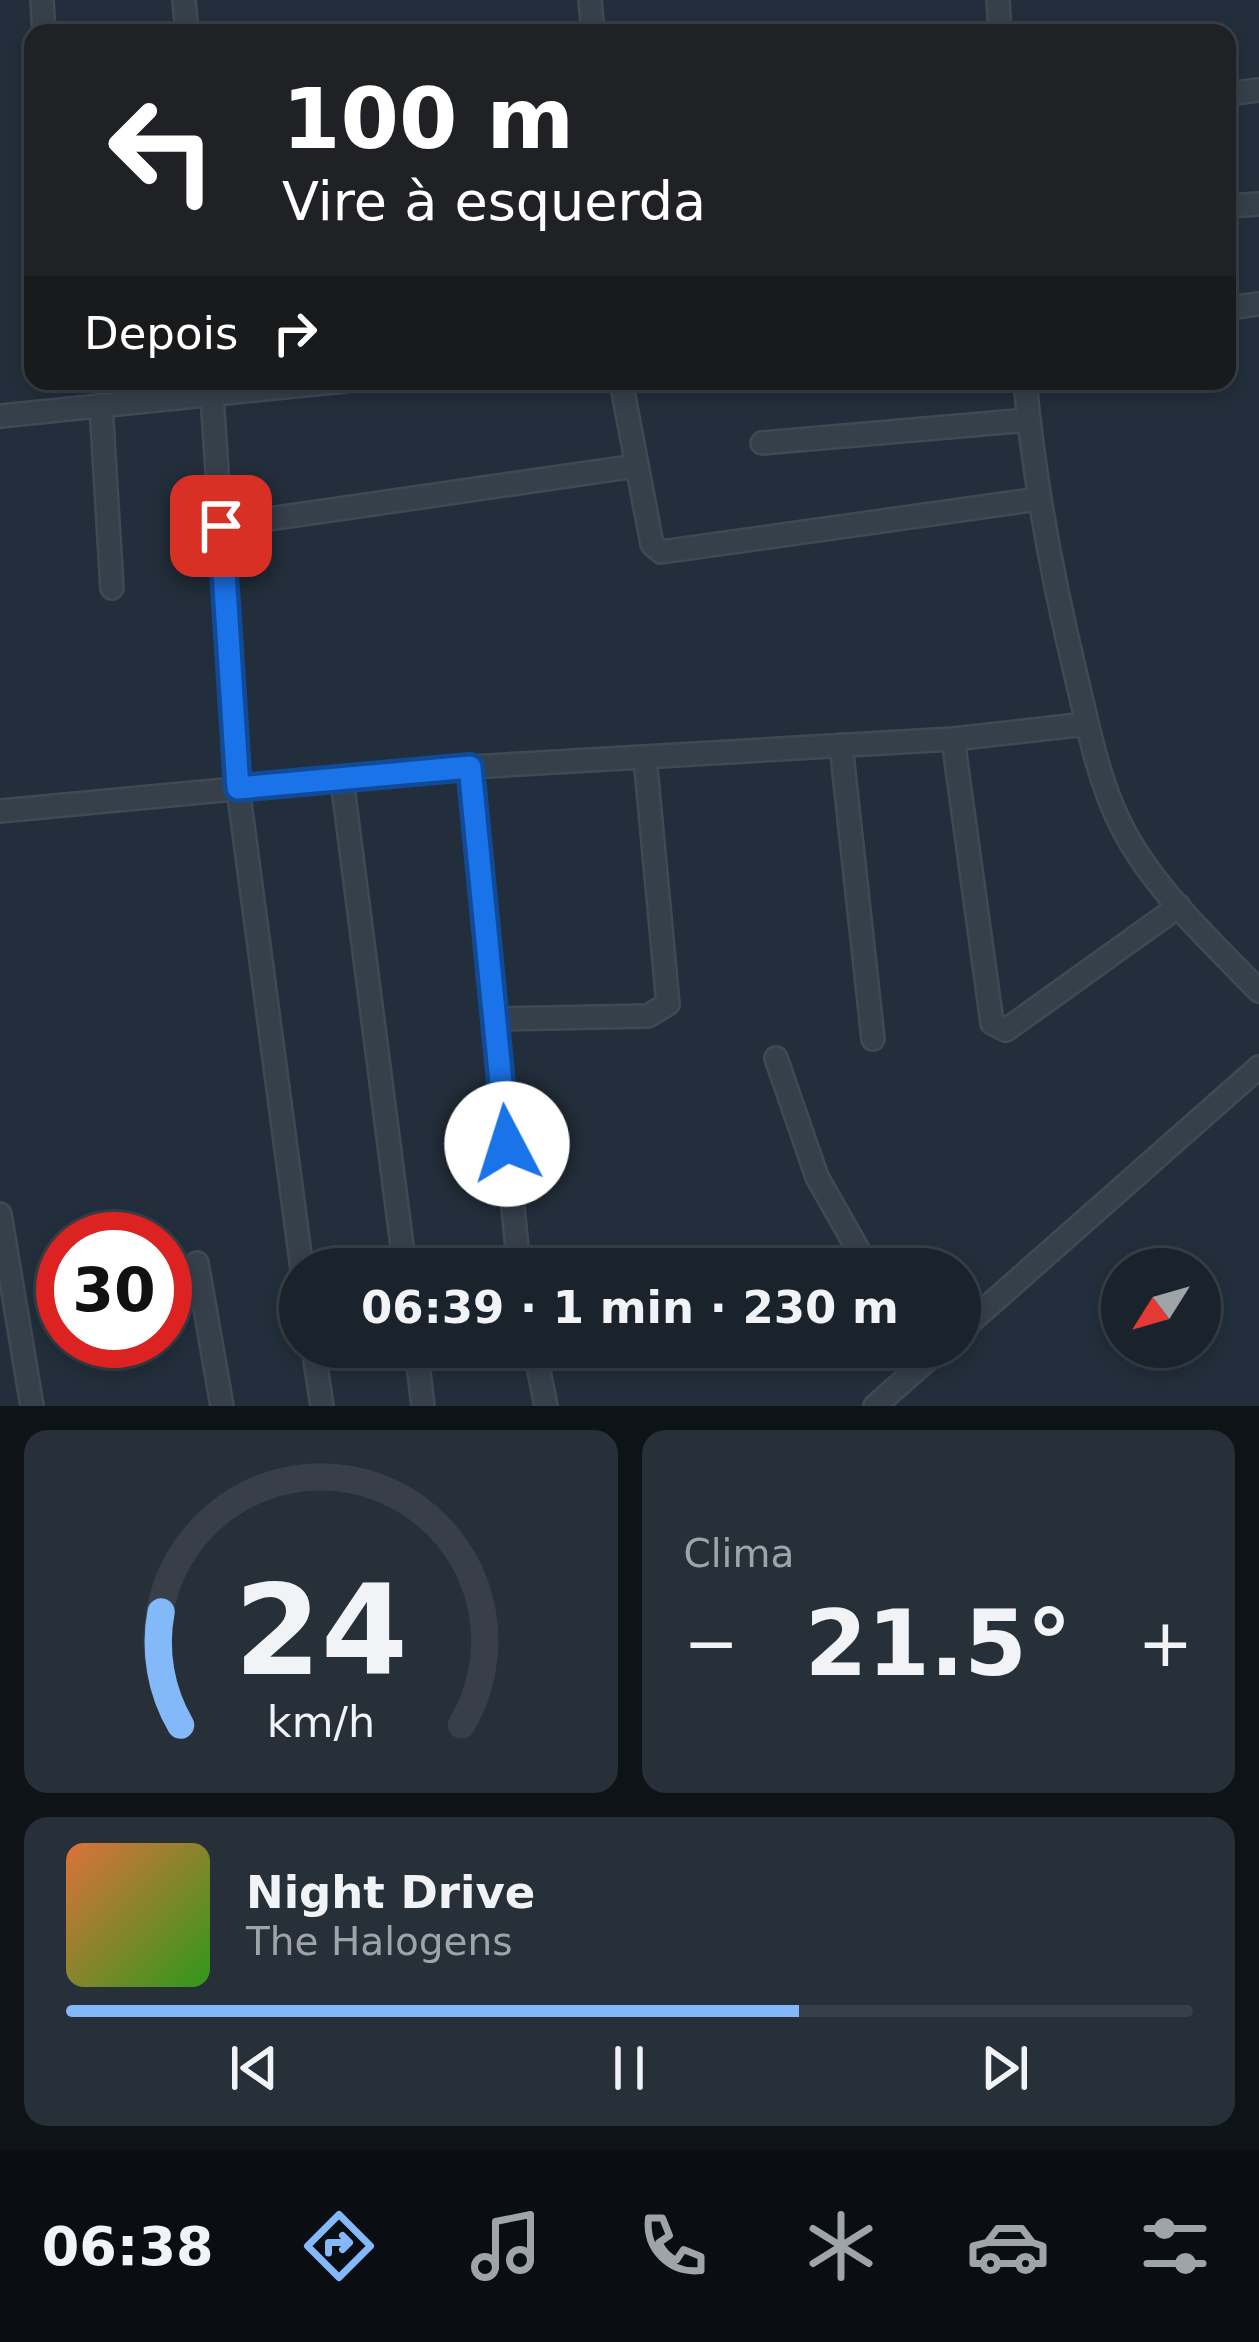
<!DOCTYPE html>
<html lang="pt">
<head>
<meta charset="utf-8">
<style>
	body { margin:0; font-family:"DejaVu Sans",sans-serif; background:#272f38; color:#f1f3f6; height:100vh; display:flex; flex-direction:column; font-size:45px; white-space:nowrap }
	* { box-sizing:border-box; margin:0 }
	p { font-size:39px; color:#9fa4a9 }
	.icon { flex:none; width:66px; height:66px; fill:none; stroke:currentColor; stroke-width:2; stroke-linecap:round; stroke-linejoin:round }
	.map { position:relative; height:1406px; overflow:hidden }
	.panel { display:flex; flex-direction:column; gap:24px; padding:24px; background:#0e1318; flex:1 }
	.panel>* { flex:none }
	.banner { position:absolute; left:24px; top:24px; width:1212px; height:366px; border-radius:24px; box-shadow:0 6px 18px #0003,0 0 0 3px #383f48; background:#202124; color:#fff; overflow:hidden }
	.needle { width:78px; rotate:233deg }
	.tools { position:absolute; left:1101px; top:1248px; display:grid; gap:24px }
	.tools a { display:grid; place-items:center; width:120px; height:120px; border-radius:50%; background:#1a222c; box-shadow:0 6px 18px #0003,0 0 0 3px #383f48; font-size:60px }
	.speed { position:absolute; left:36px; top:1212px; display:flex; gap:24px; font-size:60px; font-weight:700; text-align:center }
	.speed>* { display:grid; place-content:center; width:156px; height:156px; border-radius:50%; background:#1a222c; box-shadow:0 6px 18px #0003,0 0 0 3px #383f48; line-height:1 }
	.speed .limit { border:18px solid #d22; background:#fff; color:#111 }
	.pin { position:absolute; display:grid; place-items:center; width:102px; height:102px; color:#fff; margin:-51px; border-radius:24px; box-shadow:0 6px 18px #0006 }
	.me { position:absolute; width:132px; margin:-66px; rotate:355deg; stroke-linejoin:round; filter:drop-shadow(0 0 9px #0008) }
	.turn { display:flex; align-items:center; gap:42px; height:252px; padding:0 60px; font-size:54px }
	.turn .icon { width:156px; height:156px; stroke-width:2.5 }
	.turn b { display:block; font-size:84px; line-height:102px }
	.then { display:flex; align-items:center; height:114px; padding:0 60px; background:#0003; gap:24px; font-size:45px }
	.big { font-size:90px; font-weight:700; line-height:1.1 }
	.panel .tile { flex:1; display:flex; flex-direction:column; justify-content:center; gap:18px; min-width:0; padding:0 42px; border-radius:24px; background:#272f38 }
	.panel .dial { align-items:center; gap:0 }
	.dial svg { height:312px; overflow:visible; fill:none; stroke:#383f48; stroke-width:7; stroke-linecap:round; text-anchor:middle }
	.dial text { fill:#f1f3f6; stroke:none }
	.song { display:flex; align-items:center; gap:36px }
	.cover { width:144px; height:144px; border-radius:18px; background:linear-gradient(135deg,hsl(20 70% 55%),hsl(110 70% 35%)) }
	.played { height:12px; border-radius:6px; background:linear-gradient(90deg,#84b9f9 65%,#383f48 65%) }
	.keys { display:flex; justify-content:space-around; direction:ltr }
	.heat { display:flex; justify-content:space-between; align-items:center; font-size:66px; direction:ltr }
	.panel .tiles { flex:1; display:grid; gap:24px; grid-template-columns:1fr 1fr }
	.tile:last-child { grid-column:span 2 }
	.trip { position:absolute; left:279px; top:1248px; width:702px; height:120px; border-radius:60px; background:#1a222c; box-shadow:0 6px 18px #0003,0 0 0 3px #383f48; font-weight:700; line-height:120px; text-align:center }
	.dock { display:flex; height:192px; justify-content:space-around; align-items:center; background:#0a0e12; color:#9fa4a9 }
	.dock .icon { width:84px; height:84px }
	.dock .selected { color:#84b9f9 }
	.dock b { font-size:54px; color:#f1f3f6 }
	.map>svg:first-child { display:block }
	.lines { fill:none; stroke-linecap:round; stroke-linejoin:round }
	.street-casing { stroke:#3f4954; stroke-width:26 }
	.street { stroke:#36404b; stroke-width:21 }
	.route-casing { stroke:#114b97; stroke-width:30 }
	.route { stroke:#1a73e8; stroke-width:21 }
</style>
</head>
<body>
<div class="map">
<svg width="1259" height="1406" viewBox="0 0 1259 1406">
	<rect width="100%" height="100%" fill="#222e3b"/>
	<g class="lines">
		<defs>
			<path id="street" d="M42,0L44,33
				M184,0L187,33
				M590,0L593,33
				M998,0L1000,33
				M1227,94L1259,90
				M1227,206L1259,204
				M1227,308L1259,304
				M211,381L238,788L302,1269
				M621,381L652,544L661,552L1039,499
				M1025,381C1034,482 1053,581 1077,680C1088,726 1098,778 1119,821C1150,886 1210,940 1259,991
				M101,405L112,588
				M0,416L344,381
				M762,443L1028,420
				M221,526L636,466
				M953,739L992,1023L1006,1030L1179,906
				M841,745L873,1039
				M470,767L519,1269
				M342,780L405,1269
				M0,811L470,767L953,739L1087,724
				M495,1019L648,1016L668,1004L645,757
				M776,1058L817,1177L869,1269
				M0,1214L32,1406
				M197,1263L222,1406
				M960,1331L1259,1067
				M313,1347L322,1406
				M416,1347L423,1406
				M534,1347L546,1406
				M875,1406L942,1347"/>
		</defs>
		<use href="#street" class="street-casing"/>
		<use href="#street" class="street"/>
	</g>
	<g class="lines">
		<defs>
			<path id="route" d="M221,526L238,788L470,767L507,1144"/>
		</defs>
		<use href="#route" class="route-casing"/>
		<use href="#route" class="route"/>
	</g>
</svg>
<div class="tools">
<a><svg class="needle" viewBox="-14 -14 28 28"><path d="M0-13l5 13h-10z" fill="#e53935"/><path d="M0 13l5-13h-10z" fill="#9fa4a9"/></svg></a>
</div>
<div class="speed"><div class="limit">30</div></div>
<div class="pin" style="left:221px;top:526px;background:#d93025"><svg class="icon" aria-label="arrive" viewBox="0 0 24 24"><path d="M6 21V4h12l-3 4 3 4H6"/></svg></div>
<svg class="me" style="left:507px;top:1144px" viewBox="-20 -20 40 40"><circle r="19" fill="#fff"/><path d="M0-13L10 11 0 6-10 11z" fill="#1a73e8"/></svg>
<div class="trip">06:39 · 1 min · 230 m</div>
<div class="banner">
<div class="turn"><svg class="icon" aria-label="left" viewBox="0 0 24 24"><path d="M17 20v-9H6M10 6l-5 5 5 5"/></svg><div><b>100 m</b>Vire à esquerda</div></div>
<div class="then">Depois<svg class="icon" aria-label="right" viewBox="0 0 24 24"><path d="M7 20v-9h11M14 6l5 5-5 5"/></svg></div>
</div>
</div>
<section class="panel">
<div class="tiles">
<div class="tile dial"><svg viewBox="0 0 100 80">
<path d="M14 69A42 42 0 1 1 86 69"/>
<path d="M14 69A42 42 0 0 1 9 40" stroke="#84b9f9"/>
<text x="50" y="56" font-size="32" font-weight="700">24</text>
<text x="50" y="72" font-size="11">km/h</text>
</svg></div>
<div class="tile"><p>Clima</p>
<div class="heat"><a>−</a><b class="big">21.5°</b><a>+</a></div>
</div>
<div class="tile">
<div class="song"><i class="cover"></i><div><b>Night Drive</b><p>The Halogens</p></div></div>
<div class="played"></div>
<div class="keys"><svg class="icon" aria-label="previous" viewBox="0 0 24 24"><path d="M18 5L8 12l10 7zM5 5v14"/></svg><svg class="icon" aria-label="pause" viewBox="0 0 24 24"><path d="M8 5v14M16 5v14"/></svg><svg class="icon" aria-label="next" viewBox="0 0 24 24"><path d="M6 5l10 7-10 7zM19 5v14"/></svg></div>
</div>
</div>
</section>
<nav class="dock">
<b>06:38</b>
<svg class="icon selected" aria-label="directions" viewBox="0 0 24 24"><path d="M12 3l9 9-9 9-9-9zM9 14v-3h6M13 9l2 2-2 2"/></svg>
<svg class="icon" aria-label="music" viewBox="0 0 24 24"><path d="M9 18V5l10-2v13"/><circle cx="6" cy="18" r="3"/><circle cx="16" cy="16" r="3"/></svg>
<svg class="icon" aria-label="phone" viewBox="0 0 24 24"><path d="M5 4h4l2 5-3 2q2 4 5 5l2-3 5 2v4C11 20 4 13 5 4z"/></svg>
<svg class="icon" aria-label="climate" viewBox="0 0 24 24"><path d="M12 3v18M4 7l16 10M4 17L20 7"/></svg>
<svg class="icon" aria-label="car" viewBox="0 0 24 24"><path d="M5 17H2v-5l4-1 3-4h7l3 4 3 1v5h-3M9 17h6M6 11h13"/><circle cx="7" cy="17" r="2"/><circle cx="17" cy="17" r="2"/></svg>
<svg class="icon" aria-label="filters" viewBox="0 0 24 24"><path d="M4 7h16M4 17h16"/><circle cx="9" cy="7" r="2"/><circle cx="15" cy="17" r="2"/></svg>
</nav>
</body>
</html>
